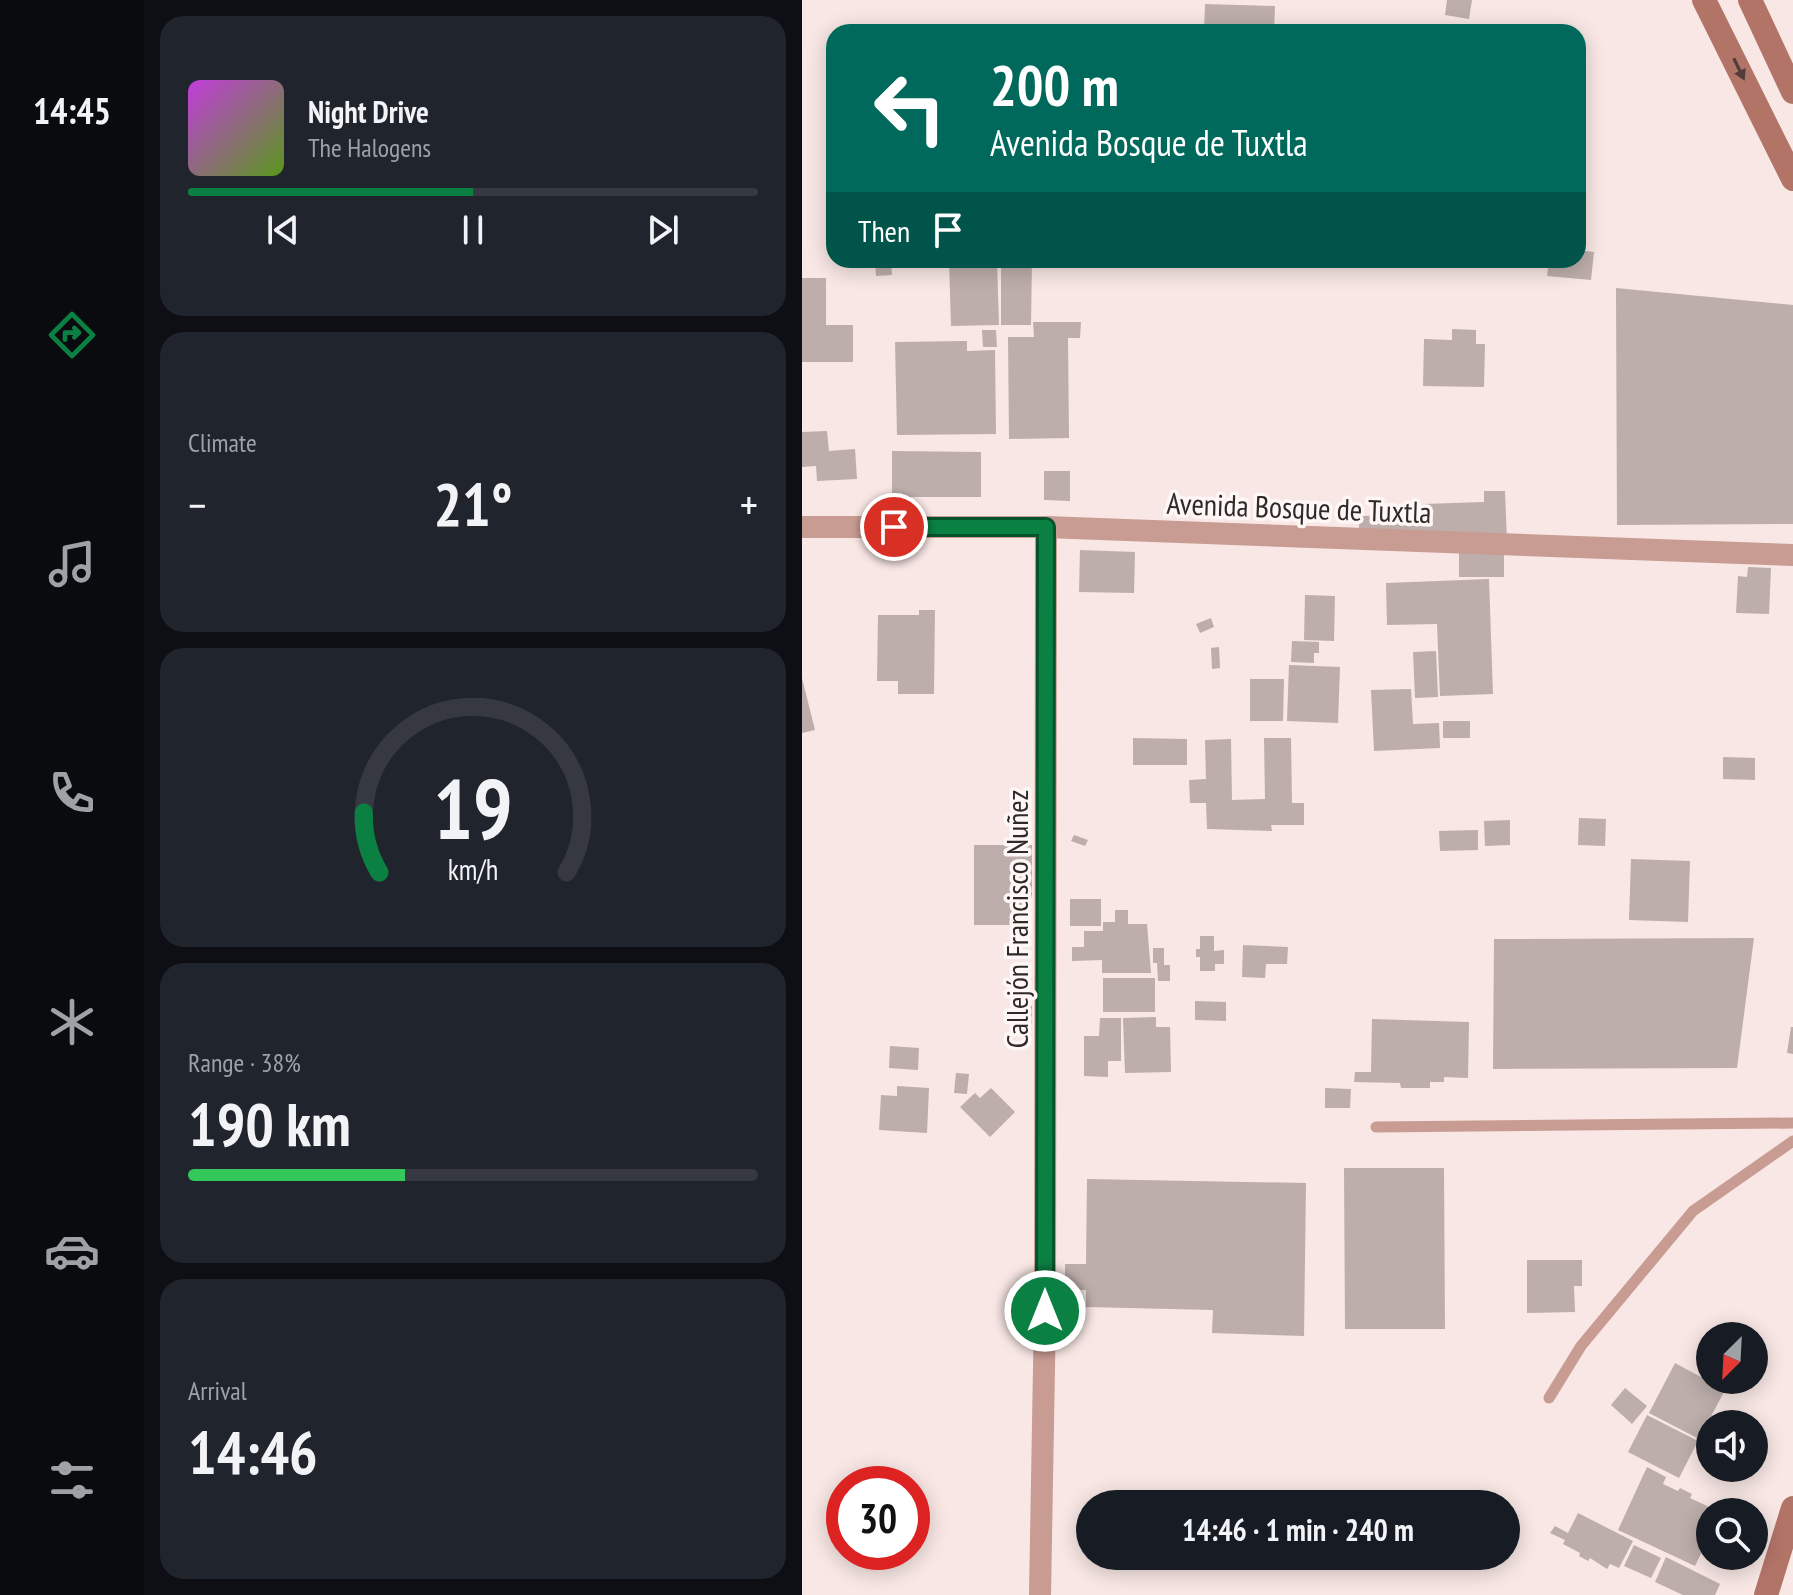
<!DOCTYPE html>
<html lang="en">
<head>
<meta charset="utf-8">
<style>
	body { margin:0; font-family:"PT Sans Narrow",sans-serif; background:#20242c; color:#f1f3f6; height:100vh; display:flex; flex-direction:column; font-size:30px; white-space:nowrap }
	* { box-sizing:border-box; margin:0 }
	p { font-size:26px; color:#9ea1a6 }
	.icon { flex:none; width:44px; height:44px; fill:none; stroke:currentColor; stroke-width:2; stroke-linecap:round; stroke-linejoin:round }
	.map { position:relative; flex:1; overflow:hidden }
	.details { display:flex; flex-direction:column; gap:16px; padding:16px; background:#0d0f14; width:658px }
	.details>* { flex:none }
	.banner { position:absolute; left:24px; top:24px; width:760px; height:244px; border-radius:24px; box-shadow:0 4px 20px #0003; background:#00695c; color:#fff; overflow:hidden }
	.needle { width:52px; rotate:204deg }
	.buttons { position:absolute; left:894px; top:1322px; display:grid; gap:16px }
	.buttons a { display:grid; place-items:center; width:72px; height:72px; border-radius:50%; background:#171b24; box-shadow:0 4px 20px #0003; font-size:40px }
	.speed { position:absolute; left:24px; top:1466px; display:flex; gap:16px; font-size:40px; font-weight:700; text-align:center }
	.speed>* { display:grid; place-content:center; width:104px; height:104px; border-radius:50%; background:#171b24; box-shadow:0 4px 20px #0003; line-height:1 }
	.speed .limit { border:12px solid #d22; background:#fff; color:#111 }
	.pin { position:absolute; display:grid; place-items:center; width:68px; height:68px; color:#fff; margin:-34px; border:4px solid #fff; border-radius:50%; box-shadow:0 2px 8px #0007 }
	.me { position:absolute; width:88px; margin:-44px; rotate:0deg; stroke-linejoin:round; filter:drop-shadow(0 0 6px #0008) }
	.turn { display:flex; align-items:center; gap:28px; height:168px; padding:0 32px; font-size:36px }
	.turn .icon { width:104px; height:104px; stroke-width:2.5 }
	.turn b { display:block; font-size:56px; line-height:68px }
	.then { display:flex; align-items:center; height:76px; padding:0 32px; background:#0003; gap:16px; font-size:30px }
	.big { font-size:60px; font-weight:800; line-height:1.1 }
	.details .widget { flex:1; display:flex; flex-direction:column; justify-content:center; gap:12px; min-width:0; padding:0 28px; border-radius:24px; background:#20242c }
	.details .dial { align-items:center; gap:0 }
	.dial svg { height:208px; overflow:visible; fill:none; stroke:#363941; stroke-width:7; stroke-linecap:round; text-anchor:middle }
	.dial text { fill:#f1f3f6; stroke:none }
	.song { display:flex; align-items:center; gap:24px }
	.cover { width:96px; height:96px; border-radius:12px; background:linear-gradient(135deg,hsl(290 70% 55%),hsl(90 70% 35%)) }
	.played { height:8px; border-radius:4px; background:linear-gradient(90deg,#0b8043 50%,#363941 50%) }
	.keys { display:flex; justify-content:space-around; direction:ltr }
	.heat { display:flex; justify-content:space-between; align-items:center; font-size:44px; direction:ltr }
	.charge { height:12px; border-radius:6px; background:linear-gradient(90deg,#34c759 38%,#363941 0) }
	.trip { position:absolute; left:274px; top:1490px; width:444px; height:80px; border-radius:40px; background:#171b24; box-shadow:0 4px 20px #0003; font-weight:800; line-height:80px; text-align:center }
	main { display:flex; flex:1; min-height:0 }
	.tabs { display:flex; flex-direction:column; width:144px; justify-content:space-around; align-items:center; background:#090b0e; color:#9ea1a6 }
	.tabs .icon { width:56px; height:56px }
	.tabs .current { color:#0b8043 }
	.tabs b { font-size:36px; color:#f1f3f6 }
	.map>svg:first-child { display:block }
	.building { fill:#bdaeab }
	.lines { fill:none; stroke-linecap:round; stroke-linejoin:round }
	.lane { stroke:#c89c93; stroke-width:11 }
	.street { stroke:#c89c93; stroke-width:22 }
	.secondary { stroke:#b37468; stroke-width:24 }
	.oneway { fill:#503c38 }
	.route-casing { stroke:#07532c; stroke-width:20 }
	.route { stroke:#0b8043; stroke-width:14 }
	.labels { text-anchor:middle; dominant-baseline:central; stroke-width:7; stroke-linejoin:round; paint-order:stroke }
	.street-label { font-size:30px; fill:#2f2928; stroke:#fef7f6 }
</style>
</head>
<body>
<main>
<nav class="tabs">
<b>14:45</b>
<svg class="icon current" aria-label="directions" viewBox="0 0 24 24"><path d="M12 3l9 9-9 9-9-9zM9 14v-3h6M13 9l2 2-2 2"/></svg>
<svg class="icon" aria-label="music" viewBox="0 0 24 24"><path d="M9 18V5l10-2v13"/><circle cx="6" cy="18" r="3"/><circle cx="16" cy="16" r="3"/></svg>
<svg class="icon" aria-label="phone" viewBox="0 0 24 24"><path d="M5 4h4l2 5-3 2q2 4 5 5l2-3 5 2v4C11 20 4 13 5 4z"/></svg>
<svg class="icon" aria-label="climate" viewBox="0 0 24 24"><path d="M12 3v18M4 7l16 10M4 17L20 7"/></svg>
<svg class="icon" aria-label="car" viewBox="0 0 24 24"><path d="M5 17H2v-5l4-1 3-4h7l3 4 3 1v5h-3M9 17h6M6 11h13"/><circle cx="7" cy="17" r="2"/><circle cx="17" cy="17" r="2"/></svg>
<svg class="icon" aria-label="filters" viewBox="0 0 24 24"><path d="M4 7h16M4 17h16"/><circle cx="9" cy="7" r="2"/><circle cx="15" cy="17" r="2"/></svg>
</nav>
<section class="details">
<div class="widget">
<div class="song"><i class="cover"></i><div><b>Night Drive</b><p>The Halogens</p></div></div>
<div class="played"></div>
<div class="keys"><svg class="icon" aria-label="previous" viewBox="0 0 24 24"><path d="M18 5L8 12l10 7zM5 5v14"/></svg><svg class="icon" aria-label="pause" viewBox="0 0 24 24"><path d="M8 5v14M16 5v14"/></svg><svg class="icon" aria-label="next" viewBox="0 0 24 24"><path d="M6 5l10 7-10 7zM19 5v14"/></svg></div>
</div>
<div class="widget"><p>Climate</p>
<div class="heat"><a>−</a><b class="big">21°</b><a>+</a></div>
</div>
<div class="widget dial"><svg viewBox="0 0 100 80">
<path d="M14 69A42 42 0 1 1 86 69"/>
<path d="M14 69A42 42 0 0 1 8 46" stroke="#0b8043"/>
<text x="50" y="56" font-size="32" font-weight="700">19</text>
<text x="50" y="72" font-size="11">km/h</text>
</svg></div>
<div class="widget"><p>Range · 38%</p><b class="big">190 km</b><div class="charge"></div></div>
<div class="widget"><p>Arrival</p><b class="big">14:46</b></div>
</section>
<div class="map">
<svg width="991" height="1595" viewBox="0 0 991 1595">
	<rect width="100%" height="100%" fill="#f8e7e4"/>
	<path class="building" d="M645,0H670L667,19L643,15Z
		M403,4L473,6L472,32H402Z
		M776,250L792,252L789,280L745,276L747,260H776Z
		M73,260H89L90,275L74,276Z
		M147,260H195L197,325L149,326Z
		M199,260H230L229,325H199Z
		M0,278H24V325H51V362H0Z
		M814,288L991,305V524L815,525Z
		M231,322H279L278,338H266L267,438L207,439L206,337H232Z
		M650,329L674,330V344H683L682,387L621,386L622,339L650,340Z
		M180,330H194L195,347H181Z
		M165,341V351L193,350L194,434L95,435L93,342Z
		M25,431L27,451L53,449L55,479L15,481L14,466L0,467V432Z
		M90,451L179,452V497H90Z
		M242,471H268V501L242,500Z
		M682,491H703L705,542L557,545V516L621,515V504L682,502Z
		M657,547L702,548V577H657Z
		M278,550L333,552L332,593L277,592Z
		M946,567L969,568L967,614L934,613L936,576L945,577Z
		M687,579L691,694L638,696L635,624L585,625L584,583Z
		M503,595L533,596L532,641L502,640Z
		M117,610H133L132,694H96V681H75L76,615H117Z
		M409,618L412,627L398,633L394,624Z
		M490,641L517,642V653H512V663L489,662Z
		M417,647L418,668L410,669L409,648Z
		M634,651L636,697L613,698L611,652Z
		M487,665L538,667L536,723L485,721Z
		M0,678L13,730L0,733Z
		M448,679H482L481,721H448Z
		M609,689L611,724L637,723L638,748L572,751L569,690Z
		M641,721H668V738H641Z
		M331,738L385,739V765H331Z
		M462,738H489L490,803H502V825H469L470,831L405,829L404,803H388L387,780L404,779L403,740L429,739L430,800L463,799Z
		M921,757L953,758V780L921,779Z
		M777,818L804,819L803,846L776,845Z
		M708,820V845L683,846L682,821Z
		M676,830V850L638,851L637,831Z
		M272,835L286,840L283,846L269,841Z
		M172,845H230V898H224V925H172Z
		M829,859L888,861L886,922L827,920Z
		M268,899H299V926H268Z
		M313,910H326V924H345L349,973H300V960L270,961V947H282V931H301V922H313Z
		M398,936H412V951L422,950V964H413V971H398V957H394V949H398Z
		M952,938L935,1068L691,1069L692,939Z
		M441,945L486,947L485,964H464L463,978L440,977Z
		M351,948H362V965H368V981H356L355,963H351Z
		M301,978H353V1012H301Z
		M393,1001L424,1002V1021L393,1020Z
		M214,1004L230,1006L229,1033L213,1032Z
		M354,1017V1027H368L369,1072L323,1073L321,1018Z
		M298,1018H319V1061H306V1077L282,1076V1036H297Z
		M570,1019L667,1022L666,1078L642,1077V1082H628V1088H599L598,1083L552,1082L553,1072H569Z
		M989,1027H991V1054L985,1053Z
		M88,1046L117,1048L116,1070L87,1068Z
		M154,1073L167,1074L165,1094L152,1093Z
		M95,1086L127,1088L125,1133L77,1130L79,1095L95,1096Z
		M189,1088L213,1112L188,1137L158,1107L173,1093L178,1098Z
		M523,1088L549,1089L548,1108H523Z
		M542,1168H642L643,1329H543Z
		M285,1179L504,1183L502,1336L410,1333L411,1310L284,1307V1290H263V1264H284Z
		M725,1260H780V1286H772L773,1312L725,1313Z
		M873,1363L923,1390L897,1439L847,1413Z
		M823,1388L845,1406L830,1424L809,1405Z
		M845,1415L896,1441L877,1478L826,1452Z
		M845,1467L864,1477L861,1484L876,1491L878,1488L890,1494L888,1498L918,1512H908V1535L893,1566L816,1530Z
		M776,1513L831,1541L817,1568L808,1564L805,1569L788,1558L786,1561L777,1556L778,1553L761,1544L763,1540L748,1533L753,1526L766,1533Z
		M832,1545L859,1558L849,1578L822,1566Z
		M864,1557L918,1584L913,1595H881L853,1582Z"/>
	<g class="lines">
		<path class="lane" d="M574,1127L991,1123
			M747,1398L779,1346L891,1211L991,1141"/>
		<path class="street" d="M0,527H244L991,555
			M238,1595L243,1311L244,527"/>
		<path class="secondary" d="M902,0L991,179
			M948,0L991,92
			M964,1595L991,1508"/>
	</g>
	<defs><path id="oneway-solid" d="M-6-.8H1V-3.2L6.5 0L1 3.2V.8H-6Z" transform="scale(2)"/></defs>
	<use class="oneway" href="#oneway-solid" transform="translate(937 69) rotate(64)"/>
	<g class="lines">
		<defs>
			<path id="route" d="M92,527H244L243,1311"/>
		</defs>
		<use href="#route" class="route-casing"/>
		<use href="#route" class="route"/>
	</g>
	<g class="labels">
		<g class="street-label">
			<text transform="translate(497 507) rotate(2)">Avenida Bosque de Tuxtla</text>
			<text transform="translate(214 919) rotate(-90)">Callejón Francisco Nuñez</text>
		</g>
	</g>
</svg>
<div class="buttons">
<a><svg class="needle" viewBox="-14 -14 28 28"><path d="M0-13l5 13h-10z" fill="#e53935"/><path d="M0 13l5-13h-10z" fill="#9ea1a6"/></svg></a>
<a><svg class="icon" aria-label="sound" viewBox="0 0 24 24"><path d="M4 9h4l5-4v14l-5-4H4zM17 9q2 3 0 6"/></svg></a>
<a><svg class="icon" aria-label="search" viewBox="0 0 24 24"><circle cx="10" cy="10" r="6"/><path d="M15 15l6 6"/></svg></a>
</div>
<div class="speed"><div class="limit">30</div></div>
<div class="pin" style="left:92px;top:527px;background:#d93025"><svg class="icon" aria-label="arrive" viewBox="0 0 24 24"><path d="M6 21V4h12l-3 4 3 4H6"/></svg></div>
<svg class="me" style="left:243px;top:1311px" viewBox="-20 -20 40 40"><circle r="17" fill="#0b8043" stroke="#fff" stroke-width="3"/><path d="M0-11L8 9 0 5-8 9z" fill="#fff"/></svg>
<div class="trip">14:46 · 1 min · 240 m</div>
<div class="banner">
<div class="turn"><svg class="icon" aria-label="left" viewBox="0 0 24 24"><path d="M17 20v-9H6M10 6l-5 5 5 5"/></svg><div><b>200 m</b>Avenida Bosque de Tuxtla</div></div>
<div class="then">Then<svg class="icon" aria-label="arrive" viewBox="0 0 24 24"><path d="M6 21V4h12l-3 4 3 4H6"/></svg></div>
</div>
</div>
</main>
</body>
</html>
